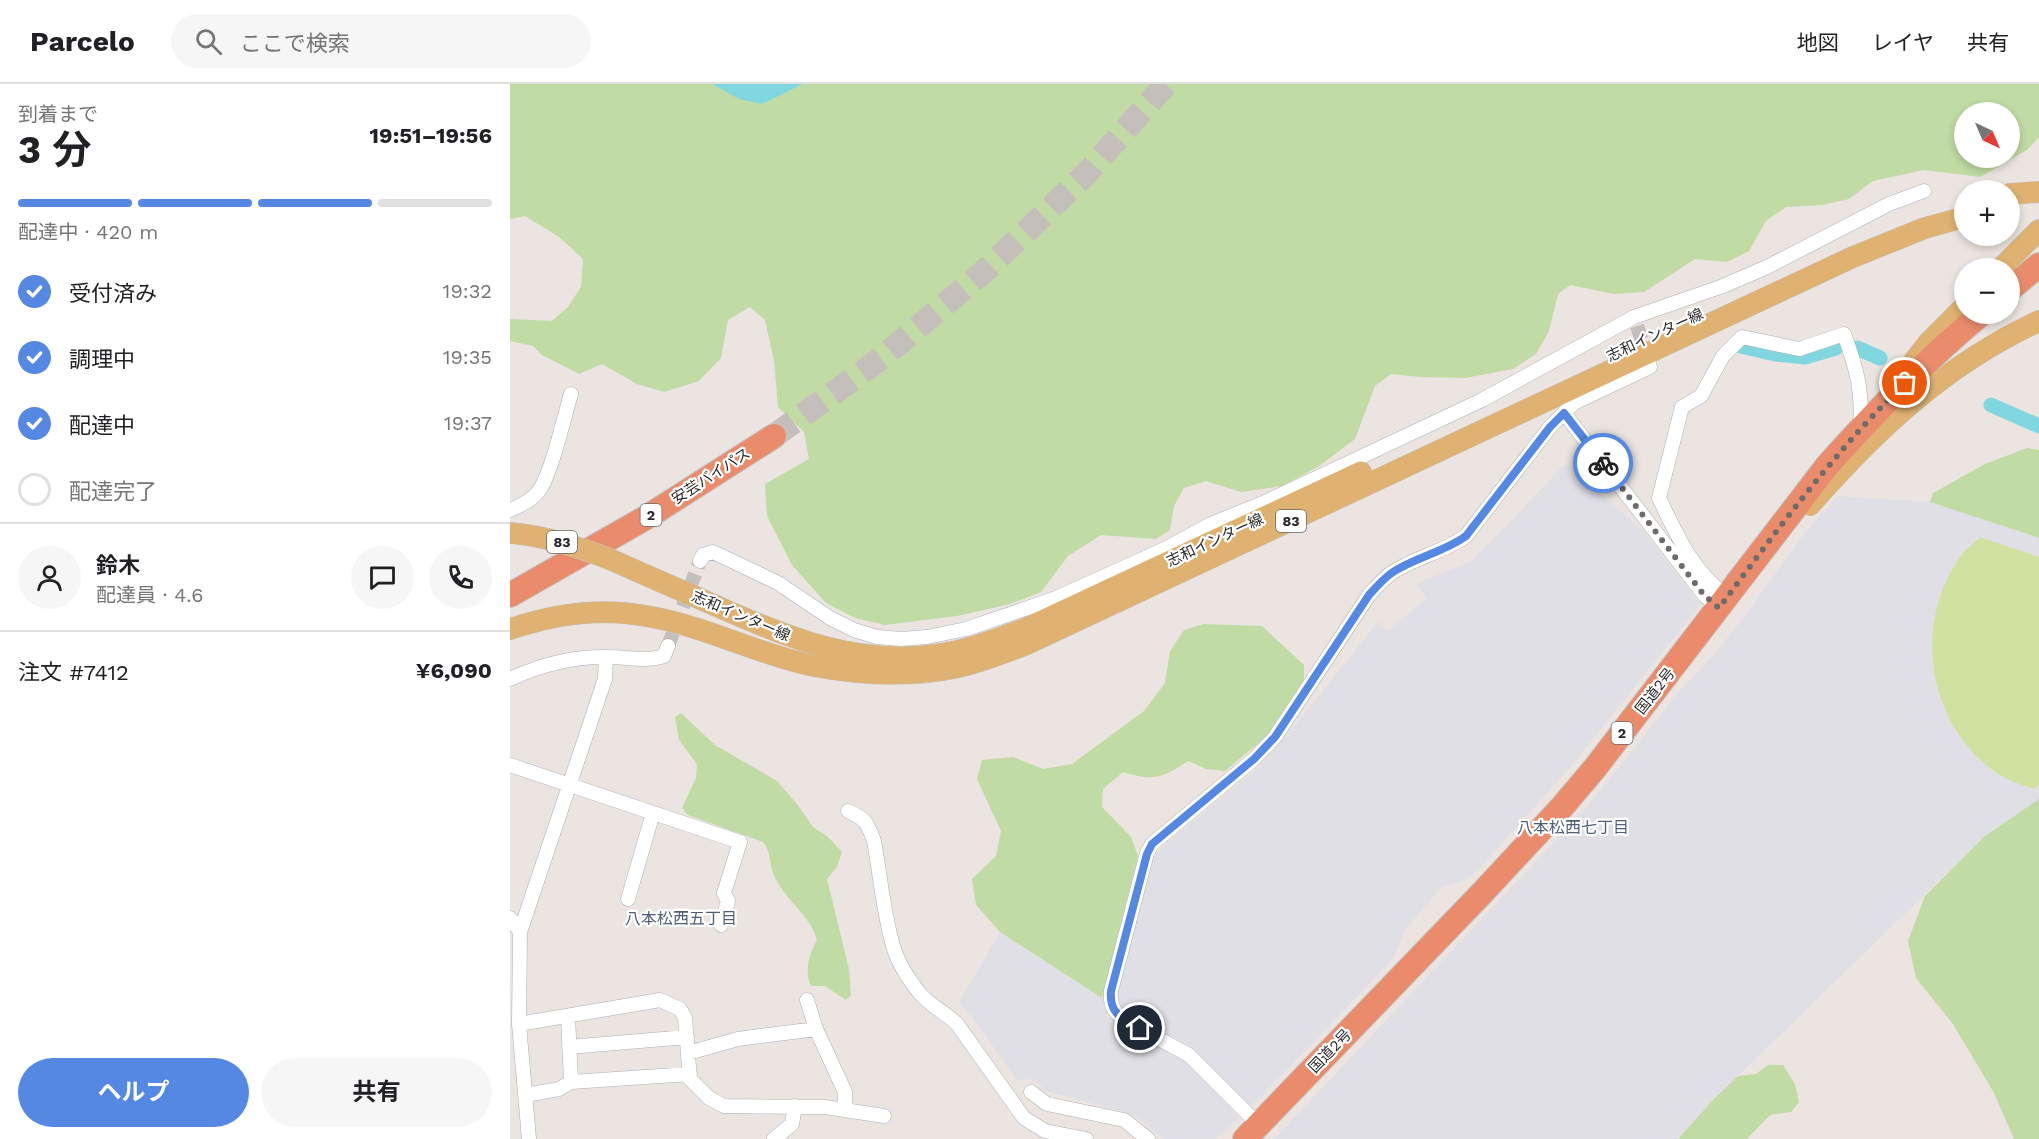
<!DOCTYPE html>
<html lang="ja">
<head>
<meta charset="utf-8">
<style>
	body { margin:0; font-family:"Work Sans","Noto Sans JP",sans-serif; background:#f6f6f6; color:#202124; height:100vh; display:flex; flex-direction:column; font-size:22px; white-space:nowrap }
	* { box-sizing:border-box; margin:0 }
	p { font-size:20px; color:#757577 }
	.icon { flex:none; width:33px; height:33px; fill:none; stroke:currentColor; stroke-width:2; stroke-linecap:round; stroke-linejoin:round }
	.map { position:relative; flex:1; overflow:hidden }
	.side { display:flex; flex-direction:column; background:#fff; width:510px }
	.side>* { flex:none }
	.needle { width:39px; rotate:136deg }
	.buttons { position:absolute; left:1444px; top:18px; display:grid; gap:12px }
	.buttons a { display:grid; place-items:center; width:66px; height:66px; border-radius:50%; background:#fff; box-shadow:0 3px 9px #0003; font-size:30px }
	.pin { position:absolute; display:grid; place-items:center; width:51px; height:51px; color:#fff; margin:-26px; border:3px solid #fff; border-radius:50%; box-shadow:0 2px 6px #0007 }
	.courier { position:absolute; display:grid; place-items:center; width:60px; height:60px; margin:-30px; border:4px solid #5588e3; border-radius:50%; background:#fff; color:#222; box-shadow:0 2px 8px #0007 }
	.headline em { font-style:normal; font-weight:700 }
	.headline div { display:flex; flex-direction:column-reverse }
	.headline { display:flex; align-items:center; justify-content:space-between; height:102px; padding:0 18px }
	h1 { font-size:39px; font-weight:700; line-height:45px }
	.bar { display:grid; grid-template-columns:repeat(4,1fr); gap:9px 6px; align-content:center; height:72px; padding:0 18px }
	.bar i { height:8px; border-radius:4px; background:#e0e0e0 }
	.bar .selected { background:#5588e3 }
	.bar p { grid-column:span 4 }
	.line { display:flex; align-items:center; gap:15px; padding:0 18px; border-top:2px solid #e0e0e0 }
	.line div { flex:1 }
	.round { display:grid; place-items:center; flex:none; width:63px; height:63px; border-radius:32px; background:#f6f6f6 }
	ol { padding:0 18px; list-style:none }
	li { display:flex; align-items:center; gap:18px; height:66px }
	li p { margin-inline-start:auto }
	li .icon { padding:6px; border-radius:50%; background:#5588e3; color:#fff; stroke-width:4 }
	li:last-child { color:#757577 }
	li i { width:33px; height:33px; border:3px solid #e0e0e0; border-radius:50% }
	.cta { display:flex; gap:12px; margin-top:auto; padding:12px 18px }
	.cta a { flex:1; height:69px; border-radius:36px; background:#5588e3; color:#fff; font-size:24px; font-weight:700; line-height:69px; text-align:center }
	.cta a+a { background:#f6f6f6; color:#202124 }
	header { display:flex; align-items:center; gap:36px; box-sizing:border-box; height:84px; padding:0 30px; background:#fff; border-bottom:2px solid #e0e0e0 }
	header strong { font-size:28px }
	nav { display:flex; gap:33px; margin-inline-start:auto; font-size:21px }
	.search { width:420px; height:54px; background:#f6f6f6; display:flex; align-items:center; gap:15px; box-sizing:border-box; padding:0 21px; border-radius:33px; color:#757577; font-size:22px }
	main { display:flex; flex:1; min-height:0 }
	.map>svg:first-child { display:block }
	.industrial { fill:#e0dfe5 }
	.green { fill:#c0dba3; fill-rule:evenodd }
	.pitch { fill:#d0e1a0 }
	.water { fill:#80d7e0 }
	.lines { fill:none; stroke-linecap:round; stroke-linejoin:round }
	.canal { stroke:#80d7e0; stroke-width:15 }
	.street-tunnel { stroke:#c5bfbc; stroke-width:14; stroke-dasharray:14 7; stroke-linecap:butt }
	.highway-tunnel { stroke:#c5bfbc; stroke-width:24; stroke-dasharray:24 12; stroke-linecap:butt }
	.street-casing { stroke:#acb0b6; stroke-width:15 }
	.primary-casing { stroke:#c4c4c4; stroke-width:22 }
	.highway-casing { stroke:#c4c4c4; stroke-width:26 }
	.street { stroke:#fff; stroke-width:14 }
	.primary { stroke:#dfb271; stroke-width:21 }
	.highway { stroke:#ea8c6c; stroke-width:24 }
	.primary-bridge-casing { stroke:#c4c4c4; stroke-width:22; stroke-linecap:butt }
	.primary-bridge { stroke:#dfb271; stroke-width:21 }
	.done { stroke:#6e6c6a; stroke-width:6; stroke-dasharray:0 10.8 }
	.route { stroke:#5588e3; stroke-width:8 }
	.labels { text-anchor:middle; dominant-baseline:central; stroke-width:4.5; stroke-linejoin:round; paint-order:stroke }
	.shield { fill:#fff; stroke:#6b6b6b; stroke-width:1.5 }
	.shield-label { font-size:14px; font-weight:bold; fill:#2b2b2b }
	.street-label { font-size:15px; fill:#2b2b2b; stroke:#fff }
	.neighbourhood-label { font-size:16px; fill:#515e77; stroke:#fff }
</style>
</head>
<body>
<header>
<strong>Parcelo</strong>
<div class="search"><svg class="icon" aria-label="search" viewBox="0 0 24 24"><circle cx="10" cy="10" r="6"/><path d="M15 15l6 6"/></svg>ここで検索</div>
<nav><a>地図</a><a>レイヤ</a><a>共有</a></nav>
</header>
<main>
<section class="side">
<div class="headline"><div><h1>3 分</h1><p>到着まで</p></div><em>19:51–19:56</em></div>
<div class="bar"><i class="selected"></i><i class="selected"></i><i class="selected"></i><i></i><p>配達中 · 420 m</p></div>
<ol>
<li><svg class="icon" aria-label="check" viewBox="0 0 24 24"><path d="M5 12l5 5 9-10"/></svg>受付済み<p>19:32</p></li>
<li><svg class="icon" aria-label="check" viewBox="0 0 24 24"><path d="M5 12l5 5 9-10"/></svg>調理中<p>19:35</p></li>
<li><svg class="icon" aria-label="check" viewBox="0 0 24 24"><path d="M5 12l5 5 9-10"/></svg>配達中<p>19:37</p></li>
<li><i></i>配達完了</li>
</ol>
<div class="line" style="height:108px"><a class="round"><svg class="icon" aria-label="person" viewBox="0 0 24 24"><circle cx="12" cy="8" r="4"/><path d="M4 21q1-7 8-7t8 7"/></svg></a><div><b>鈴木</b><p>配達員 · 4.6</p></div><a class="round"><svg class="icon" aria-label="chat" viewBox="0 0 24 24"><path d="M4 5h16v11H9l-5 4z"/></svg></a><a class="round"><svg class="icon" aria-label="phone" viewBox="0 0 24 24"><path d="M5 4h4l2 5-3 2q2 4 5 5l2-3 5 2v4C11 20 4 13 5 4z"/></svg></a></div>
<div class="line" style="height:78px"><div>注文 #7412</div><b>¥6,090</b></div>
<div class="cta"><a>ヘルプ</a><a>共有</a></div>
</section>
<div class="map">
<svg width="1529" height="1055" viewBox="0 0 1529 1055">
	<rect width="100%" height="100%" fill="#ebe4e0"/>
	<path class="industrial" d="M 1055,380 L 1133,446 L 1185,514 L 1191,520 L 1063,680 L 969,785 L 956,795 L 932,803 L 896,844 L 882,876 L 741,1023 L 678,961 L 618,931 L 610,923 L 606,914 L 645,771 L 657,759 L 748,684 L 769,661 L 868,538 L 878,547 L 917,514 L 906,500 L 960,477 L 977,462 Z
		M 1327,412 L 1420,418 L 1529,454 L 1529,715 L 1475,752 L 1203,1016 L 1168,1055 L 764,1055 L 1065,736 L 1120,670 L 1164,613 L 1200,575 L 1232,536 L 1291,454 Z
		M 490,848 L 592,914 L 598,933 L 676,977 L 729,1034 L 706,1055 L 654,1055 L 634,1038 L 618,1029 L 536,1007 L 524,995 L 507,996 L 463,934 L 449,918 Z"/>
	<path class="green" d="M 0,0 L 1529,0 L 1529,53 L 1517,66 L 1470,93 L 1414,86 L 1363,97 L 1339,115 L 1312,121 L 1276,123 L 1256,137 L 1239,167 L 1217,178 L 1185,175 L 1134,208 L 1104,210 L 1060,201 L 1048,210 L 1039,247 L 1026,270 L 1003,285 L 955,294 L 910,293 L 881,290 L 865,302 L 845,355 L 809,382 L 772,402 L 731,408 L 696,397 L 674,404 L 664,422 L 660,446 L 646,455 L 591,451 L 558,472 L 531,508 L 500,520 L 447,532 L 375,541 L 345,534 L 316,519 L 282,481 L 257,432 L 255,400 L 299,375 L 294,348 L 268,323 L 264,276 L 255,236 L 240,223 L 218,236 L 211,274 L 189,297 L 154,308 L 127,300 L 92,280 L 69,290 L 32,271 L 23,262 L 0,257 L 0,235 L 42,237 L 57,224 L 71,203 L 73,175 L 49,153 L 15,132 L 0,135 ZM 1455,28 L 1500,28 L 1500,74 L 1455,74 Z
		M 1517,364 L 1529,366 L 1529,454 L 1420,418 L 1423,409 L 1475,380 Z
		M 694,540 L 752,542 L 794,581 L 794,597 L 759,650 L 715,687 L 696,685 L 678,677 C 651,695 644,697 613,688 L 593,705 L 592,723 L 621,753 L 628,772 L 592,914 L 490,848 L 466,821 L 462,795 L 486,772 L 491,747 L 467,695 L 472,676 L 503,673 L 533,685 L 562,680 L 634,627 L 655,599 L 660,567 L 674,546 Z
		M 171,629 L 205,661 L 267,697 L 287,720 L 303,743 L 318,753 L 332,768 L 327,783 L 317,795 L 339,885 L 341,911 L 336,916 L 315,902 L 301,902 C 294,887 299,870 307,856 C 300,830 273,815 263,789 C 259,778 261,768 253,758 L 178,731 L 172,724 L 186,694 L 187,680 L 169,656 L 165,633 Z
		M 1529,715 L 1529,1055 L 1504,1055 L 1484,1009 L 1443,940 L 1406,894 L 1398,857 L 1415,812 L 1475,752 Z
		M 1258,981 L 1273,981 L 1285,1000 L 1289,1018 L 1281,1028 L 1260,1031 L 1237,1055 L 1168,1055 L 1203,1016 L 1228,992 L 1246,990 Z"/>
	<path class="pitch" d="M 1470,453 L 1529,473 L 1529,700 L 1524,705 C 1507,699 1489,693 1475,680 C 1417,630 1405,540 1448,476 C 1453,467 1463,460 1470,453 Z"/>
	<path class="water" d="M 202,0 L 293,0 L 252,20 L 229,15 Z"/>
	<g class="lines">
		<path class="canal" d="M 1231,262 L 1265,270 L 1295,273 L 1326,264
			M 1347,264 L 1370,274
			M 1481,321 L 1529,342"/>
		<path class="street-tunnel" d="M 1127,242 L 1138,275
			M 158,562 L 190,477"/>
		<path class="highway-tunnel" d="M 264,352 L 373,273 L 478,184 L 577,89 L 656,0"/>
		<defs>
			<path id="street" d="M 1054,329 L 1194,511 L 1209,524
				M 0,426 C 10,422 21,417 28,408 C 41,392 54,333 61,310
				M 190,477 L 193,471 L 203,468 L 268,499 L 320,534 L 344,546 L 367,553 L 391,555 L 417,553 L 456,545 L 544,515 L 595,492 L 657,464 L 701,440 L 753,419 L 972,316 L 1124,233 L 1213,202 L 1257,183 L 1379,120 L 1414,107
				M 1217,513 C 1180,483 1169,455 1149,414 L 1172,323 L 1191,312 L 1213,272 L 1232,253 L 1289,265 L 1334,250 C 1347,286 1353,307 1350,345
				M 0,595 C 32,580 63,572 99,573 C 117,573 137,578 154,572 L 158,562
				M 0,681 L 230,758 L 214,809 L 218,817 L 211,841
				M 338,727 C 356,735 357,738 364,757 C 370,790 373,825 382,858 C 386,875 397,893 408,907 C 418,921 435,928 447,940 L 514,1034 L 535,1047 L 576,1055
				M 118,815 L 143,729
				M 0,834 L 10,848 L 9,940 L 19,1055
				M 10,848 L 95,595 L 96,573
				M 297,916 L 306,945 L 335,1008 L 335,1026
				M 9,940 L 150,916 L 170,925 L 175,934 L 180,995 L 199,1014 L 214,1022 L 315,1023 L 374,1032
				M 59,963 L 177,953
				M 178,969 L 228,955 L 306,945
				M 61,998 L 180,990
				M 521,1008 L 537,1020 L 614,1036 L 638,1055
				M 15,1011 L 49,1005 L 61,998 L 58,932
				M 749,1041 L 679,971 L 614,936 C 603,927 600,921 601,907 L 637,769 L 642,760 L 744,675 L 765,653 L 859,511 C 867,502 874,494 883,488 C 906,473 934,468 956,452 L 1040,343 L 1064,319 L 1140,283 L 1139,280
				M 264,1055 L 282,1040 L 285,1022"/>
			<path id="primary" d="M 1500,110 L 1529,108
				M 1491,184 L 1529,146
				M 1397,286 L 1418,259 L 1455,222
				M 1300,421 C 1368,344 1435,281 1529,237
				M 102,476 C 135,491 168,505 202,520 C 273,552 345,582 425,571 C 457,567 487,555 517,544 L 851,388
				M 0,545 C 69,522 122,523 191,546 C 228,558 265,574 304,582 C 356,592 419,594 470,577 C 486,572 502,566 517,560 L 1343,173 L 1415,144 L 1455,133"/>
			<path id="highway" d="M 1500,205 L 1529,181
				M 0,511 L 137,433 L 264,352
				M 735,1055 L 973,808 L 1052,723 L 1085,684 L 1317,382 C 1365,328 1416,276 1471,230"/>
		</defs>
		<use href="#street" class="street-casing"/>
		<use href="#primary" class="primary-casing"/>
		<use href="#highway" class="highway-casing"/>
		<use href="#street" class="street"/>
		<use href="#primary" class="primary"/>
		<use href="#highway" class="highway"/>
		<defs>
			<path id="primary-bridge" d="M 0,449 C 36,452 68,463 102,476"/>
		</defs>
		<use href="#primary-bridge" class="primary-bridge-casing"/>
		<use href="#primary-bridge" class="primary-bridge"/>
	</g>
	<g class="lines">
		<path class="done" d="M 1093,379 L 1194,511 L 1209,524 C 1267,446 1325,367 1395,299"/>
		<path class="route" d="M 630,944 C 612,934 599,930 601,907 L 637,770 L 642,760 L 744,675 L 765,653 L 859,511 C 867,502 874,494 883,488 C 906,473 934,468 956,452 L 1040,343 L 1054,329 L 1093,379"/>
	</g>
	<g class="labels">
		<g class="shield">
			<rect x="130.5" y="420" width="21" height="22" rx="4.5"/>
			<rect x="766" y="426" width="30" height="22" rx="4.5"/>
			<rect x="37" y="447" width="30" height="22" rx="4.5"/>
			<rect x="1101.5" y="638" width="21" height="22" rx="4.5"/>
		</g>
		<g class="shield-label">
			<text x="141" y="431">2</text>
			<text x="781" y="437">83</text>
			<text x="52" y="458">83</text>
			<text x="1112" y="649">2</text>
		</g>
		<g class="street-label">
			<text transform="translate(1145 251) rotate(-25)">志和インター線</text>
			<text transform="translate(201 392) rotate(-33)">安芸バイパス</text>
			<text transform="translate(705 456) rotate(-25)">志和インター線</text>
			<text transform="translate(231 532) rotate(23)">志和インター線</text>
			<text transform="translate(1145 607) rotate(-52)">国道2号</text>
			<text transform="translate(820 967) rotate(-46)">国道2号</text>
		</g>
		<g class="neighbourhood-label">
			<text x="1063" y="743">八本松西七丁目</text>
			<text x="171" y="834">八本松西五丁目</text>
		</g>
	</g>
</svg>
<div class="buttons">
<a><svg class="needle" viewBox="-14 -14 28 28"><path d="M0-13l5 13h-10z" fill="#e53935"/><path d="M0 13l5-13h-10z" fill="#757577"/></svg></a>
<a>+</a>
<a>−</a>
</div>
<div class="pin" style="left:1395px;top:299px;background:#ea580c"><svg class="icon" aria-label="bag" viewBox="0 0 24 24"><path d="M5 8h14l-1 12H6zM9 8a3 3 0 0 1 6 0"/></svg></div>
<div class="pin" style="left:630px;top:944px;background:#1f2937"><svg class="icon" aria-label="home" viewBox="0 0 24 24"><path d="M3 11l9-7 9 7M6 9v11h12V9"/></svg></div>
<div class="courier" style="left:1093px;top:379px"><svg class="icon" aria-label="bike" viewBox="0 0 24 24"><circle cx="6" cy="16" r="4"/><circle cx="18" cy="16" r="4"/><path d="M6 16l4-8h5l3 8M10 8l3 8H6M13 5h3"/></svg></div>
</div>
</main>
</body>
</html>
